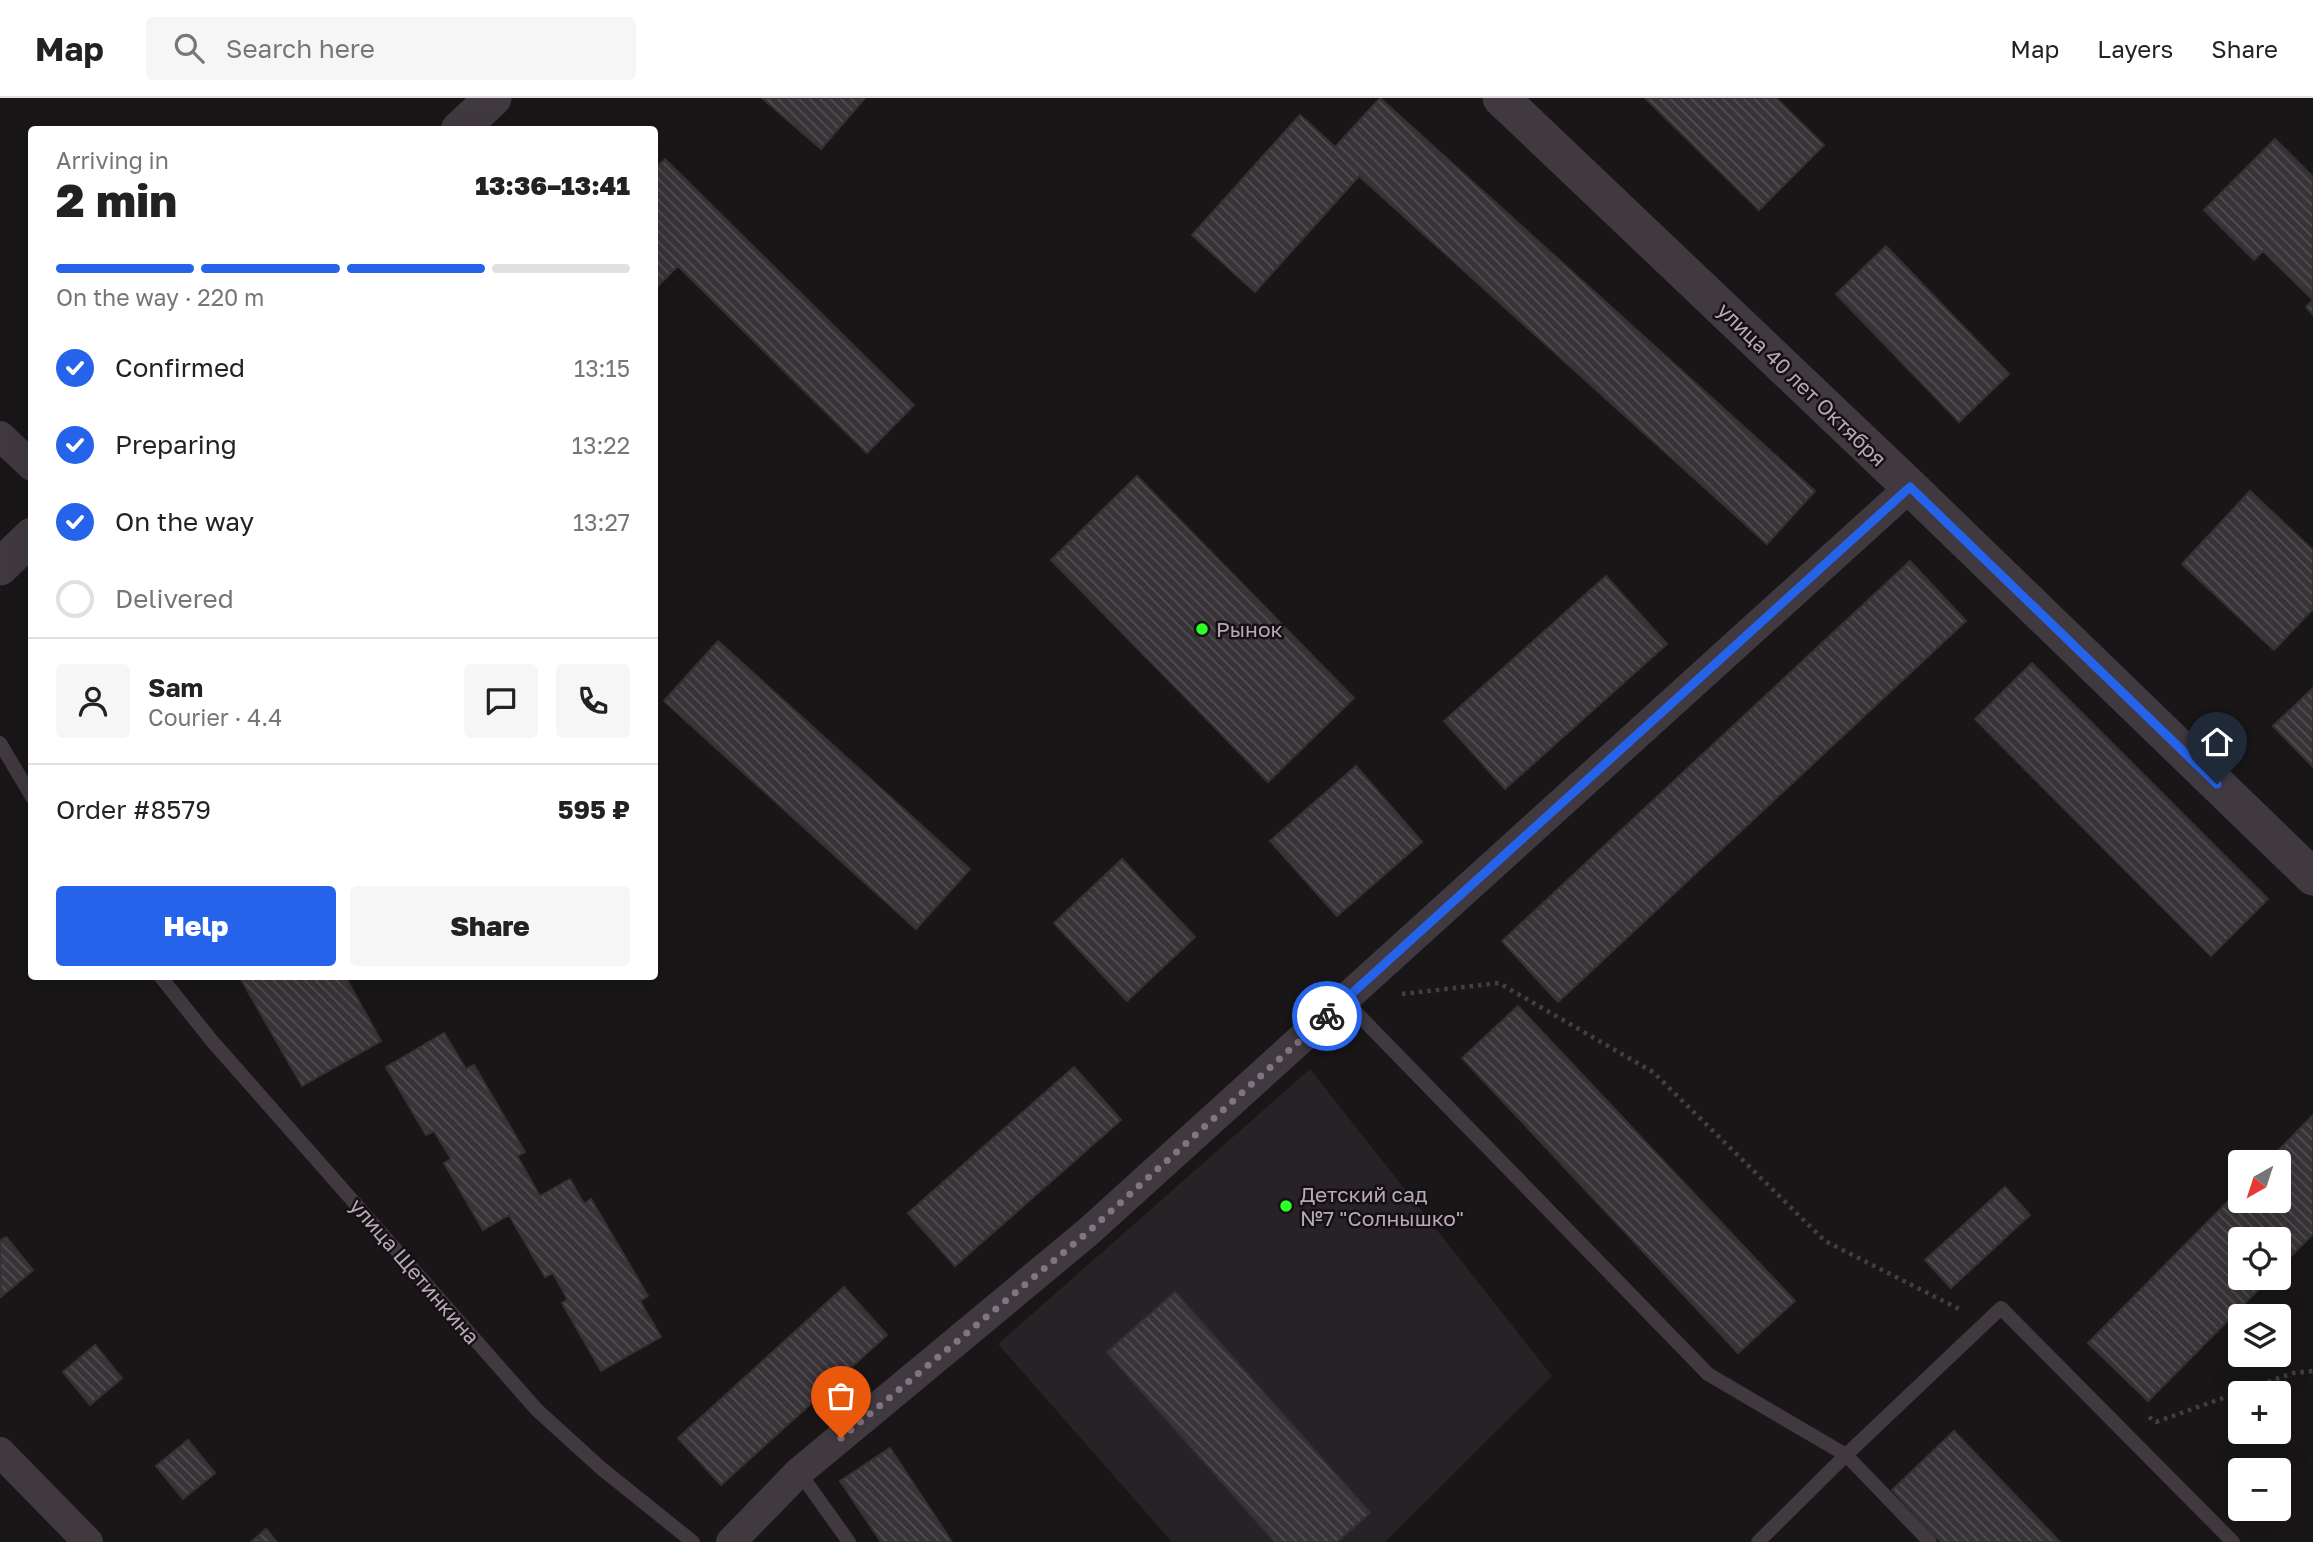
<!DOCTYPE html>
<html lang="en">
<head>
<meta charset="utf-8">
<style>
	body { margin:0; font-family:"Golos Text",sans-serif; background:#f6f6f6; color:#222; height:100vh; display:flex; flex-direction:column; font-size:26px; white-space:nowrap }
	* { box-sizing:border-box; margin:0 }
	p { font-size:23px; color:#767676 }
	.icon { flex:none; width:38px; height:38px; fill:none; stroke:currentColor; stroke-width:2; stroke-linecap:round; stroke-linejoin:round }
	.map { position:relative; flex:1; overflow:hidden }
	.panel { position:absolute; left:28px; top:28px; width:630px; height:854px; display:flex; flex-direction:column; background:#fff; border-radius:7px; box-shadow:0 7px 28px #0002 }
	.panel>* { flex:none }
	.needle { width:46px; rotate:219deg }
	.fabs { position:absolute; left:2228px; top:1052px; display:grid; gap:14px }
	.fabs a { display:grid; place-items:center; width:63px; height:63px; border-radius:7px; background:#fff; box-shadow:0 7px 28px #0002; font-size:35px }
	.pin { position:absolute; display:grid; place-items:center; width:60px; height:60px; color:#fff; margin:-72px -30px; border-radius:50% 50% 50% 0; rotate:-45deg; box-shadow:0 0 7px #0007 }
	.pin .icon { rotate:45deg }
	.courier { position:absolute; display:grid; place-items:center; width:70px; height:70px; margin:-35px; border:5px solid #2563eb; border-radius:50%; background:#fff; color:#222; box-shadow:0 2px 9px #0007 }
	.summary em { font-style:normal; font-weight:800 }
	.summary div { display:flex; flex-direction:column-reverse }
	.summary { display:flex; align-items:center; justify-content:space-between; height:119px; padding:0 28px }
	h1 { font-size:46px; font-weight:800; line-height:52px }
	.bar { display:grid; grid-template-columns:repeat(4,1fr); gap:10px 7px; align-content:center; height:84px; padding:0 28px }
	.bar i { height:9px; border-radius:5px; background:#e0e0e0 }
	.bar .current { background:#2563eb }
	.bar p { grid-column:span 4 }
	.line { display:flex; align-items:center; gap:18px; padding:0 28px; border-top:2px solid #e0e0e0 }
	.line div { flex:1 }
	.round { display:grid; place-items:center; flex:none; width:74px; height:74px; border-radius:7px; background:#f6f6f6 }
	ol { padding:0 28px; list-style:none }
	li { display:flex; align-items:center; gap:21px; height:77px }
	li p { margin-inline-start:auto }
	li .icon { padding:7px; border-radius:50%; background:#2563eb; color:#fff; stroke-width:4 }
	li:last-child { color:#767676 }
	li i { width:38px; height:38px; border:4px solid #e0e0e0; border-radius:50% }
	.action { display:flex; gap:14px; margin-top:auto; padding:14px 28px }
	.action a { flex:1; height:80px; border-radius:7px; background:#2563eb; color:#fff; font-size:28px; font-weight:800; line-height:80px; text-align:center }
	.action a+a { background:#f6f6f6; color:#222 }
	header { display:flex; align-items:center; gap:42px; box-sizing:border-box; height:98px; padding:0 35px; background:#fff; border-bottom:2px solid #e0e0e0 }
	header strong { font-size:33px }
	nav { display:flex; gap:38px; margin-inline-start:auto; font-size:24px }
	.search { width:490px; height:63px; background:#f6f6f6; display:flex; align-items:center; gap:18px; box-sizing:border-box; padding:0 24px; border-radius:7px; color:#767676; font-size:26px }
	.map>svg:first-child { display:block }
	.built { fill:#262225 }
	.building { fill:url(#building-back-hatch); stroke:#353033; stroke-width:2 }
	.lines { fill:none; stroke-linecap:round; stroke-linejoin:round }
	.path { stroke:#453d45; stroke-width:4.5; stroke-dasharray:3.5 5; stroke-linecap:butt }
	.service { stroke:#403940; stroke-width:14 }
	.minor { stroke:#403940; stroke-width:30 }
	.tertiary { stroke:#403940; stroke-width:37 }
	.done { stroke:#827481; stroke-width:7; stroke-dasharray:0 12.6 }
	.route { stroke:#2563eb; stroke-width:9 }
	.poi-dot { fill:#2eff28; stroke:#141113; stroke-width:2.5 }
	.labels { text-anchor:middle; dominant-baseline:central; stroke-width:5; stroke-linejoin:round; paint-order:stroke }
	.street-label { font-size:21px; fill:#baa7ba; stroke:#141113 }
	.poi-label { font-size:21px; fill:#baa7ba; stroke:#141113; text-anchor:start }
</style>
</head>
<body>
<header>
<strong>Map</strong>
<div class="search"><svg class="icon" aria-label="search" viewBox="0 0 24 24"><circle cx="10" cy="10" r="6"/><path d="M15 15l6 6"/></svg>Search here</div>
<nav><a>Map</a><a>Layers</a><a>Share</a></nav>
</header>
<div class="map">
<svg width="2313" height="1444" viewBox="0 0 2313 1444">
	<defs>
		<pattern id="building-back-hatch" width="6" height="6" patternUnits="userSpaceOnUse" patternTransform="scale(1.75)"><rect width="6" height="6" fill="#383337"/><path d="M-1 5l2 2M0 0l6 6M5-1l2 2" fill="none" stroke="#534e52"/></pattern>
	</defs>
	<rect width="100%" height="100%" fill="#191618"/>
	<path class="built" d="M 1310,971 L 1552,1278 L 1385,1444 L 1172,1444 L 998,1246 Z"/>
	<path class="building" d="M 762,0 L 865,0 L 821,51 Z
		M 1380,0 L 1815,393 L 1767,446 L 1359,78 L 1255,194 L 1192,137 L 1300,17 L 1335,49 Z
		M 1645,0 L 1776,0 L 1824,47 L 1759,112 Z
		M 2275,41 L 2313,79 L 2313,217 L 2306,209 L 2313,202 L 2263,153 L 2254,162 L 2204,112 Z
		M 665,61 L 914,307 L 867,355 L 678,168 L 654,192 L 654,71 Z
		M 1886,148 L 2009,276 L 1959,324 L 1836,196 Z
		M 1137,378 L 1354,600 L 1268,684 L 1051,462 Z
		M 2250,393 L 2313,452 L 2313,511 L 2274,552 L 2182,466 Z
		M 1910,463 L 1966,523 L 1558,904 L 1502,843 Z
		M 1606,478 L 1667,546 L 1505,691 L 1444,623 Z
		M 718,543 L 970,771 L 916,831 L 664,603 Z
		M 2032,565 L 2268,801 L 2211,858 L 1975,621 Z
		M 2313,590 L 2313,669 L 2273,628 Z
		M 1356,668 L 1422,744 L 1337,818 L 1270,743 Z
		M 1122,761 L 1195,839 L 1127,903 L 1054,825 Z
		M 239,878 L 345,878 L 381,943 L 302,988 Z
		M 1518,908 L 1795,1203 L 1738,1255 L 1462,960 Z
		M 444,935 L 466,971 L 474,967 L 525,1054 L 517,1058 L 540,1098 L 570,1081 L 584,1106 L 591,1101 L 648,1198 L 640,1203 L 661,1239 L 601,1273 L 562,1205 L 568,1202 L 553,1175 L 545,1179 L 509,1117 L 483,1132 L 444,1065 L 451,1061 L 434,1033 L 426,1037 L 386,969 Z
		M 1074,969 L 1121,1022 L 955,1168 L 908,1115 Z
		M 2313,1017 L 2313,1136 L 2278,1171 L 2278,1141 L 2240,1141 L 2240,1180 L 2270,1180 L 2148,1303 L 2088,1245 L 2240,1091 L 2240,1102 L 2278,1102 L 2278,1064 L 2267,1064 Z
		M 2005,1089 L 2030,1117 L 1951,1190 L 1925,1162 Z
		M 6,1139 L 33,1172 L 1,1199 L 0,1143 Z
		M 844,1189 L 887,1237 L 721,1387 L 678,1340 Z
		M 1175,1194 L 1370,1415 L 1337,1444 L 1275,1444 L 1107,1254 Z
		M 95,1247 L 122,1280 L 90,1307 L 63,1274 Z
		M 1954,1333 L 2060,1444 L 1941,1444 L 1892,1392 Z
		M 188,1342 L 215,1375 L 183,1401 L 156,1368 Z
		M 890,1350 L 952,1444 L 881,1444 L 840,1383 Z
		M 266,1431 L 277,1444 L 251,1444 Z"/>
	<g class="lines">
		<path class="path" d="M 1402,896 L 1499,885 L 1653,974 L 1825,1143 L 1963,1213
			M 2149,1319 L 2156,1324 L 2293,1275 L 2313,1273"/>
		<path class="service" d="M 0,645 L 32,699
			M 160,878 L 212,943 L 537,1312 L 602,1371 L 693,1444
			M 1344,902 L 1708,1276 L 1846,1357 L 1930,1444
			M 799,1374 L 849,1444
			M 1758,1444 L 1846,1357 L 2001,1210 L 2233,1444"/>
		<path class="minor" d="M 0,338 L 32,368
			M 0,1354 L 88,1444
			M 731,1444 L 799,1374 L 1088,1134 L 1910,389"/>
		<path class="tertiary" d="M 1501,0 L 1910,389 L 2313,779
			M 459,32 L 493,0
			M 0,469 L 32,438"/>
	</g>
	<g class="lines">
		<path class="done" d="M 841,1340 L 1088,1134 L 1327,918"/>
		<path class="route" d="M 1327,918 L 1910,389 L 2217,686"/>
	</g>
	<g class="poi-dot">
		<circle cx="1202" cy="531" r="7"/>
		<circle cx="1286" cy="1108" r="7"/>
	</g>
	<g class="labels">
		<g class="street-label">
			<text transform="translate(1802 286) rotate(44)">улица 40 лет Октября</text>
			<text transform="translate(415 1173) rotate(49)">улица Щетинкина</text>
		</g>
		<g class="poi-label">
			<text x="1216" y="531">Рынок</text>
			<text x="1300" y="1096">Детский сад<tspan x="1300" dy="24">№7 "Солнышко"</tspan></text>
		</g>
	</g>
</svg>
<div class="fabs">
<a><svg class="needle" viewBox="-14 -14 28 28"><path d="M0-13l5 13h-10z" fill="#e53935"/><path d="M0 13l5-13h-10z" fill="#767676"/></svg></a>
<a><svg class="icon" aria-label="locate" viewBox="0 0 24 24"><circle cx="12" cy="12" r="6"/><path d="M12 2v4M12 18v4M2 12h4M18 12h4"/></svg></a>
<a><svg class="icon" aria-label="layers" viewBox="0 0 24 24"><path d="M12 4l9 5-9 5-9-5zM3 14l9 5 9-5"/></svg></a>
<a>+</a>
<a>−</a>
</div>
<div class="pin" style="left:841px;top:1340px;background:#ea580c"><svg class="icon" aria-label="bag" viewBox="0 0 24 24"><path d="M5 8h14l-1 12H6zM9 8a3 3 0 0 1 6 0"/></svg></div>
<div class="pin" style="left:2217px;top:686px;background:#1f2937"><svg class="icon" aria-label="home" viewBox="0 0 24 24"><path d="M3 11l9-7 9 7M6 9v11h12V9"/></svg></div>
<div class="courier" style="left:1327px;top:918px"><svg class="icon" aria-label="bike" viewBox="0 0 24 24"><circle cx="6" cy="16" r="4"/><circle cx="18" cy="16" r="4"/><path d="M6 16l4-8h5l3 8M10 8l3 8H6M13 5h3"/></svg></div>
<section class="panel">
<div class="summary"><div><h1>2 min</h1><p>Arriving in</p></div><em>13:36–13:41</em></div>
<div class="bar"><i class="current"></i><i class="current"></i><i class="current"></i><i></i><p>On the way · 220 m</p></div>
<ol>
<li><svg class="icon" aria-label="check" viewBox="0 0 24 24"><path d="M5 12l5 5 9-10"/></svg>Confirmed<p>13:15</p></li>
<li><svg class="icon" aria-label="check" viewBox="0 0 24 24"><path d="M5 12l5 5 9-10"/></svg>Preparing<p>13:22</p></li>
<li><svg class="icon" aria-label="check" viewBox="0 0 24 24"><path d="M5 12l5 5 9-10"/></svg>On the way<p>13:27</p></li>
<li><i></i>Delivered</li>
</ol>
<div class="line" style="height:126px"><a class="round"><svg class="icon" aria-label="person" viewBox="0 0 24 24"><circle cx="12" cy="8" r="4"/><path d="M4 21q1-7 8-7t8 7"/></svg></a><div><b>Sam</b><p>Courier · 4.4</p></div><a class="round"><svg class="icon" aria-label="chat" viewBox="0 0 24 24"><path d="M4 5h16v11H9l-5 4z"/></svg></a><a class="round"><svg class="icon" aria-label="phone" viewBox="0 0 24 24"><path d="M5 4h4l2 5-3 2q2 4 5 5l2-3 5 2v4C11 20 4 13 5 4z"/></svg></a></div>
<div class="line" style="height:91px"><div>Order #8579</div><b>595 ₽</b></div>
<div class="action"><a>Help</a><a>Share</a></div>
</section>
</div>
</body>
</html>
